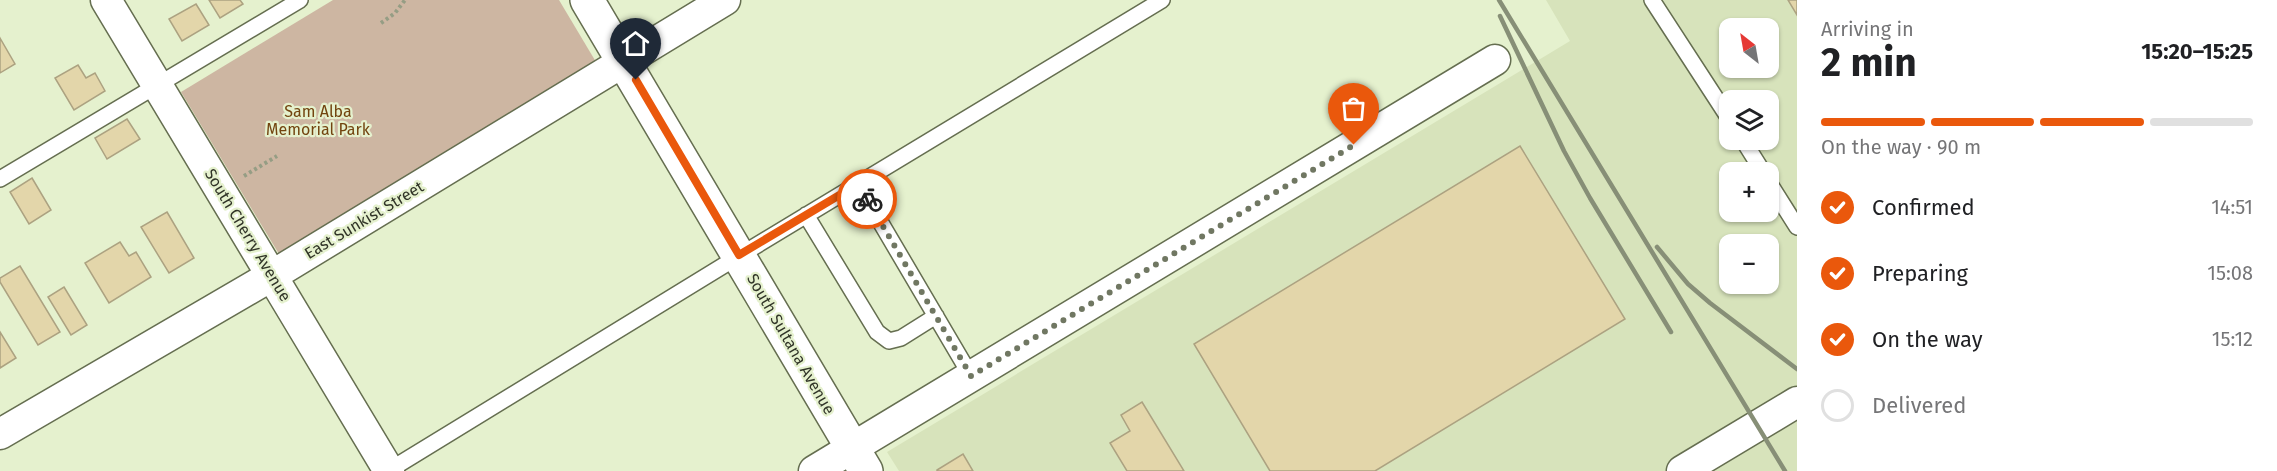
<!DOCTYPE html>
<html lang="en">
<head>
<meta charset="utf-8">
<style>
	body { margin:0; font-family:"Fira Sans",sans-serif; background:#f2f2f2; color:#202124; height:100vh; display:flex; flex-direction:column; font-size:22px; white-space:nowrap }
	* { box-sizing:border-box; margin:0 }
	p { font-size:20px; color:#757577 }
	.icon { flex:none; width:33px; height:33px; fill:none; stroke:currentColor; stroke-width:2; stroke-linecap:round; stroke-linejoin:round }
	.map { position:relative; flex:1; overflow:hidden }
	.sheet { display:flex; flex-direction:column; background:#fff; width:480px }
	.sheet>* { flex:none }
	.needle { width:39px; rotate:329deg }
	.buttons { position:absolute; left:1719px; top:18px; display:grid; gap:12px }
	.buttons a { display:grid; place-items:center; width:60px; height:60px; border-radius:12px; background:#fff; box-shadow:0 2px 4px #0004; font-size:30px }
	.pin { position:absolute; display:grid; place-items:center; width:51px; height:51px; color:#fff; margin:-62px -26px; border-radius:50% 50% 50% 0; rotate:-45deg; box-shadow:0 0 6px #0007 }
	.pin .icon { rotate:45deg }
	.courier { position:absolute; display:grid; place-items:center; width:60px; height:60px; margin:-30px; border:4px solid #ea580c; border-radius:50%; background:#fff; color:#222; box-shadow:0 2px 8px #0007 }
	.overview em { font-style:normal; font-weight:700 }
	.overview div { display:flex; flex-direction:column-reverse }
	.overview { display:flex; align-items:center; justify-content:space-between; height:102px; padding:0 24px }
	h1 { font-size:39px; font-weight:700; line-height:45px }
	.bar { display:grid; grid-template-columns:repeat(4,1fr); gap:9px 6px; align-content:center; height:72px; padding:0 24px }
	.bar i { height:8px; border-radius:4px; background:#e0e0e0 }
	.bar .selected { background:#ea580c }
	.bar p { grid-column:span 4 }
	ol { padding:0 24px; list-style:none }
	li { display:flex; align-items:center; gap:18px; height:66px }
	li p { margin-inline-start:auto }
	li .icon { padding:6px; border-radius:50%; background:#ea580c; color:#fff; stroke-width:4 }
	li:last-child { color:#757577 }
	li i { width:33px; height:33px; border:3px solid #e0e0e0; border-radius:50% }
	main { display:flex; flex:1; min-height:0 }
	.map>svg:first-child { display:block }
	.built { fill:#d7e3bb; fill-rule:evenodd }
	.green { fill:#cdb6a2 }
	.building { fill:#e3d6aa; stroke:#aca281; stroke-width:1.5 }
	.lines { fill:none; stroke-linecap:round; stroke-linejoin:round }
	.service-casing { stroke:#656e50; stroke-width:18 }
	.minor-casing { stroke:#656e50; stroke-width:33 }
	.tertiary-casing { stroke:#656e50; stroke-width:36 }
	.path { stroke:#959d84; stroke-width:4; stroke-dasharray:3 3; stroke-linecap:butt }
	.service { stroke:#fff; stroke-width:15 }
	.minor { stroke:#fff; stroke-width:30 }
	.tertiary { stroke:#fff; stroke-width:33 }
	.rail { stroke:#878f77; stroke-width:4.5 }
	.done { stroke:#707762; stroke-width:6; stroke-dasharray:0 10.8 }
	.route { stroke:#ea580c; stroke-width:8 }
	.labels { text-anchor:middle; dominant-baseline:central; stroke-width:4.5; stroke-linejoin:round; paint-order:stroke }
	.park-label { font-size:16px; fill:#72440f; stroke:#e5f1ce }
	.street-label { font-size:16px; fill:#313528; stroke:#e5f1ce }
</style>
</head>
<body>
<main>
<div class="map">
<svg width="1797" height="471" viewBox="0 0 1797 471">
	<rect width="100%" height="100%" fill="#e5f1ce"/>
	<path class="built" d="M 1546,0 L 1797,0 L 1797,471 L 899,471 L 887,452 L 1570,41 ZM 1730,28 L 1768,28 L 1768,68 L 1730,68 ZM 1730,100 L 1768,100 L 1768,140 L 1730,140 ZM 1730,172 L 1768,172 L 1768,212 L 1730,212 ZM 1730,244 L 1768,244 L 1768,284 L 1730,284 Z"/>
	<path class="green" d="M 333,0 L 559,0 L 596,62 L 279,254 L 181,92 Z"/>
	<path class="building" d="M 209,0 L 240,0 L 243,4 L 220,18 Z
		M 1788,0 L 1797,0 L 1797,15 Z
		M 196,4 L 209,25 L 182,41 L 169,19 Z
		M 0,38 L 15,64 L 0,73 Z
		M 78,65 L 86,78 L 95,73 L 105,91 L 74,110 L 55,78 Z
		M 127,119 L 140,139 L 107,159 L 95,138 Z
		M 1520,146 L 1625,319 L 1375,471 L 1270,471 L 1194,344 Z
		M 32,178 L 51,210 L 29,224 L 10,192 Z
		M 167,212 L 194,258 L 169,273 L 141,227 Z
		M 120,242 L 129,256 L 136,252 L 151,277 L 109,303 L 85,263 Z
		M 20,266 L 60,332 L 38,345 L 0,282 L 0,278 Z
		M 64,287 L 87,325 L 71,335 L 48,297 Z
		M 0,332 L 16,358 L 0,368 Z
		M 1142,402 L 1184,471 L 1127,471 L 1110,443 L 1130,431 L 1121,415 Z
		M 963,454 L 973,471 L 937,471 L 937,470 Z"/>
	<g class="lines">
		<defs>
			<path id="service" d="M 1652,0 L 1730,120
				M 1743,140 L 1763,172
				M 0,179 L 300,0
				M 1768,181 L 1797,227
				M 858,184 L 971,376
				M 806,215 L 877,332 L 889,341 L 901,338 L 936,316
				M 388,471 L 739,256 L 1162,0"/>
			<path id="minor" d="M 106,0 L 389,471
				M 0,434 L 273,275 L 725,0
				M 814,471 L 1495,60
				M 1682,471 L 1797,402"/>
			<path id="tertiary" d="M 587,0 L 866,471"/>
		</defs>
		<use href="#service" class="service-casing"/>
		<use href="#minor" class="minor-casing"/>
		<use href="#tertiary" class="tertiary-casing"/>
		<path class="path" d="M 381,23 L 395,13 L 405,0
			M 244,176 L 277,156"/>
		<use href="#service" class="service"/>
		<use href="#minor" class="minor"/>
		<use href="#tertiary" class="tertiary"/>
		<path class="rail" d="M 1499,0 L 1785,471
			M 1500,16 L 1564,151 L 1590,198 L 1671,332
			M 1657,247 L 1688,284 L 1710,303 L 1797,369"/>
	</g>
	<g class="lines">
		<path class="done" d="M 867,199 L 971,376 L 1354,145"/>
		<path class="route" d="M 636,80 L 739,255 L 858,184 L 867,199"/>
	</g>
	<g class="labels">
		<g class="park-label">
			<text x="318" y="111">Sam Alba<tspan x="318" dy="18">Memorial Park</tspan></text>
		</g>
		<g class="street-label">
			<text transform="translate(364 220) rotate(-31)">East Sunkist Street</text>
			<text transform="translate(248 235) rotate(59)">South Cherry Avenue</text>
			<text transform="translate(791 344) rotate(60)">South Sultana Avenue</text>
		</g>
	</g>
</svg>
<div class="buttons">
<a><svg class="needle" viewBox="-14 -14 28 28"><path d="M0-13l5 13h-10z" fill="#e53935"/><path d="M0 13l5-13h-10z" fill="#757577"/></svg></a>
<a><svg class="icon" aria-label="layers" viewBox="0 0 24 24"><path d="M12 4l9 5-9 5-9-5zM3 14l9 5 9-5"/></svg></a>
<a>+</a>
<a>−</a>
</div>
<div class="pin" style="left:1354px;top:145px;background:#ea580c"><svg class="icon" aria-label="bag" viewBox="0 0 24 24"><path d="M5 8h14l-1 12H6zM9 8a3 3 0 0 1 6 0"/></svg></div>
<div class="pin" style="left:636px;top:80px;background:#1f2937"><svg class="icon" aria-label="home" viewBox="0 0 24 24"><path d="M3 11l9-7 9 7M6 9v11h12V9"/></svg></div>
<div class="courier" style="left:867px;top:199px"><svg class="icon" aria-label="bike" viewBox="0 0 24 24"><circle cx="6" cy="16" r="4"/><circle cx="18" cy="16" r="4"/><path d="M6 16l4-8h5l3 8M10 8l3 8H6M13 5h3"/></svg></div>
</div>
<section class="sheet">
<div class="overview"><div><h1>2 min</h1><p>Arriving in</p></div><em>15:20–15:25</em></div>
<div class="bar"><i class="selected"></i><i class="selected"></i><i class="selected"></i><i></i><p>On the way · 90 m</p></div>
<ol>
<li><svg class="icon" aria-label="check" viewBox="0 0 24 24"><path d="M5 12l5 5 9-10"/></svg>Confirmed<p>14:51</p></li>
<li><svg class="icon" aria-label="check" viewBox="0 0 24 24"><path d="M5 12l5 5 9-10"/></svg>Preparing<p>15:08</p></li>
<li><svg class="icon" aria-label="check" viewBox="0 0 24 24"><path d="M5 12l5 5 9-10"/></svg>On the way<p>15:12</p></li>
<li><i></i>Delivered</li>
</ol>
</section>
</main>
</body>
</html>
